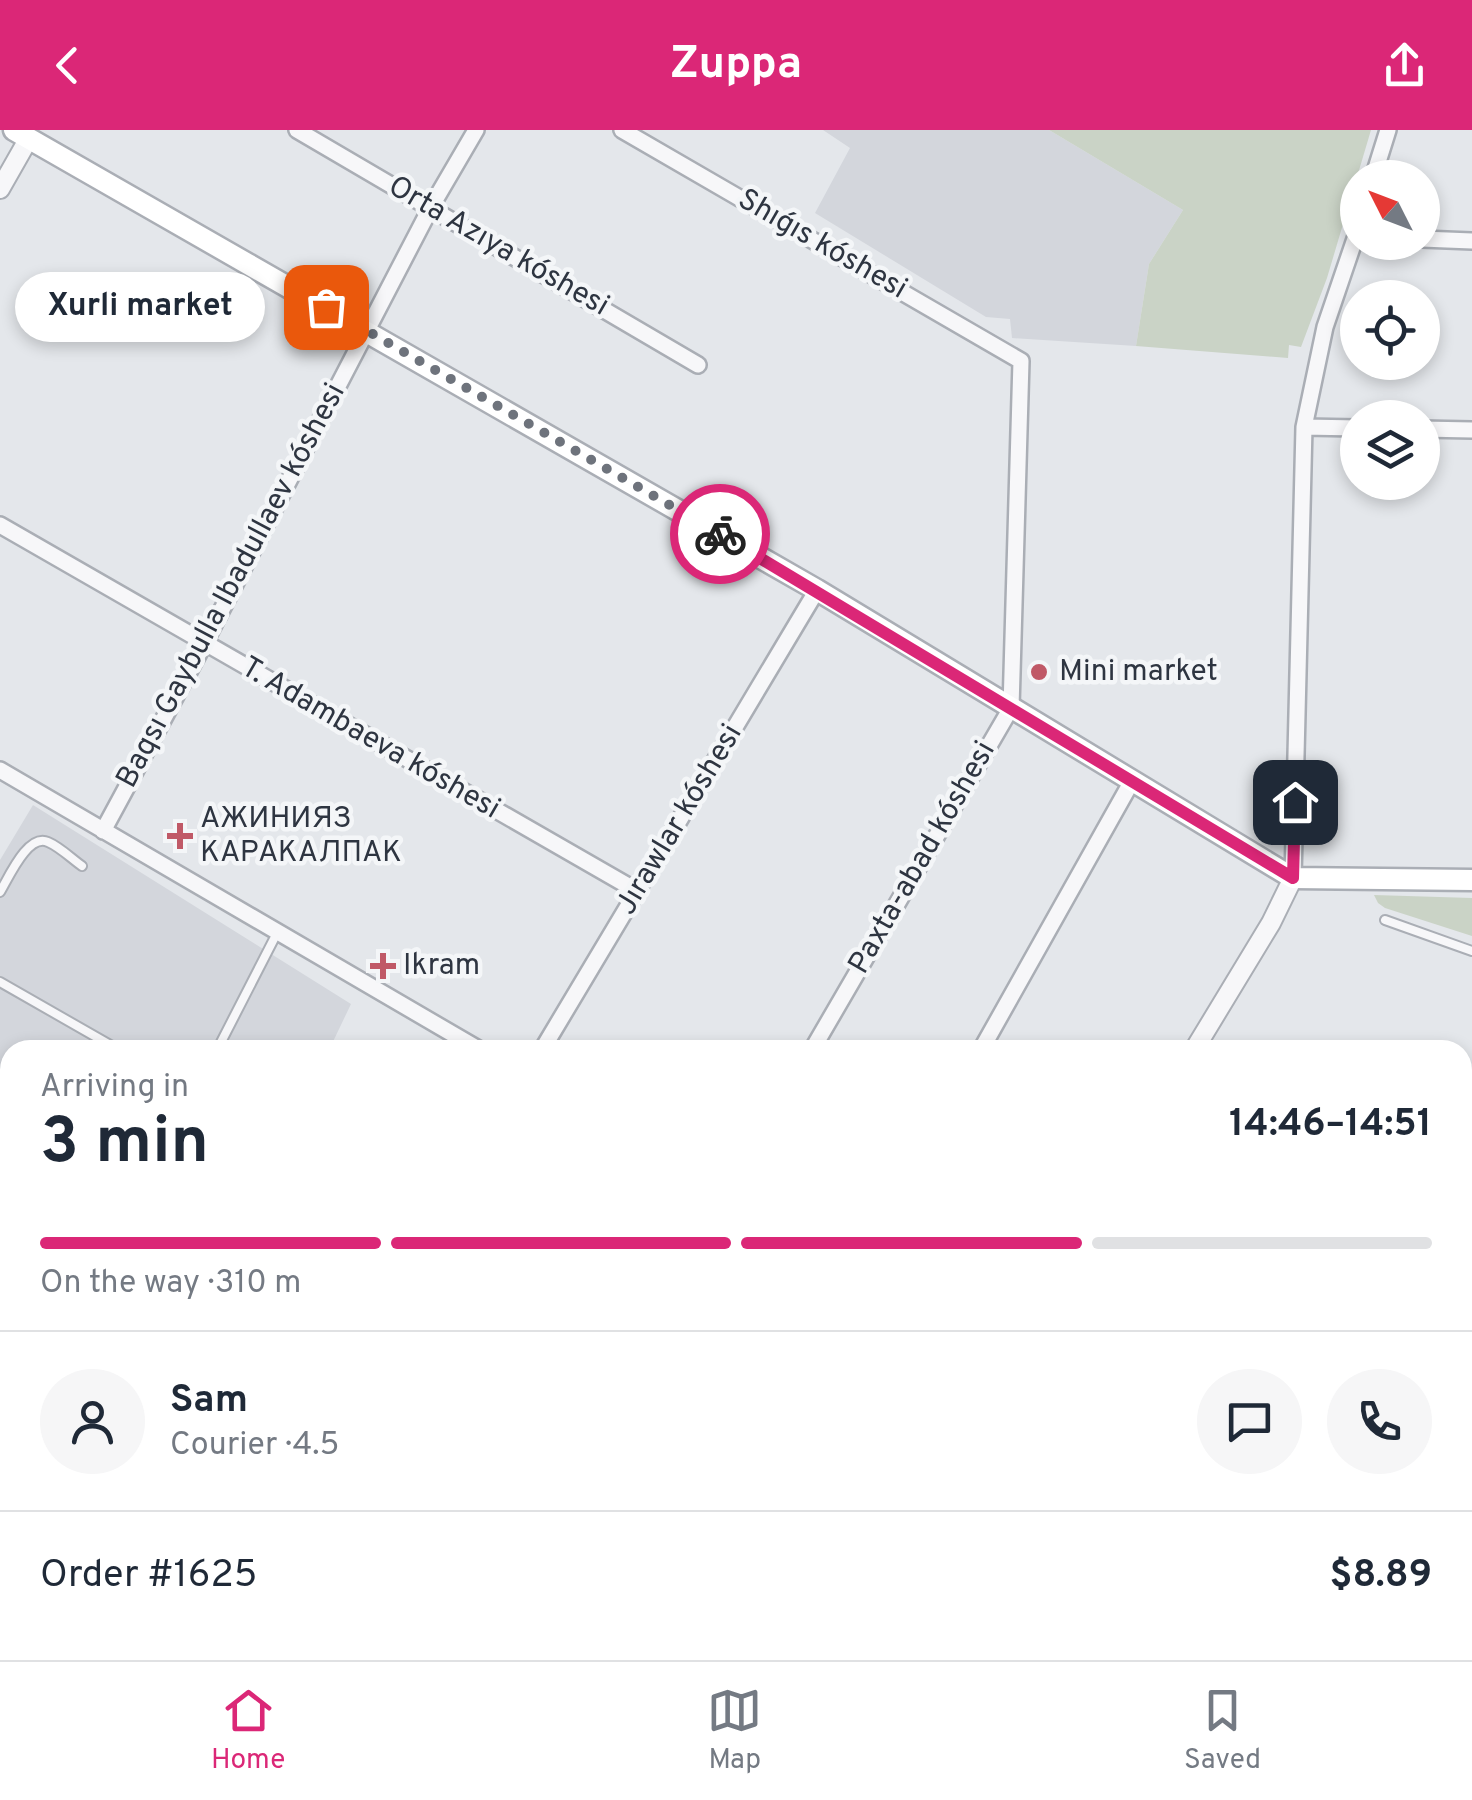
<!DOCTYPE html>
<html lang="en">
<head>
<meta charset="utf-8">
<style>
	body { margin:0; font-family:Overpass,sans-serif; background:#f6f6f7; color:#1f2937; height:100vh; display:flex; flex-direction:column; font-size:38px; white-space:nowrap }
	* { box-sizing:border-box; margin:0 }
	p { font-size:32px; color:#747a83 }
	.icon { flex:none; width:55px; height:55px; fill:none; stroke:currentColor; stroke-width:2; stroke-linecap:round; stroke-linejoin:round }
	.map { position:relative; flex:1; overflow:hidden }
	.drawer { position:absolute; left:0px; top:910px; width:1472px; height:620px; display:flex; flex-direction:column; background:#fff; border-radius:30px 30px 0 0; box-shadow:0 5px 15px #0003 }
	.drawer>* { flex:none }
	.needle { width:65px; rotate:312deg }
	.tools { position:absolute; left:1340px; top:30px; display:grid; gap:20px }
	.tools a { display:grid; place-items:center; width:100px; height:100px; border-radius:50%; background:#fff; box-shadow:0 5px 15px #0003; font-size:50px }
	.pin { position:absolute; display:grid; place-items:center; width:85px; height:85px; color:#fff; margin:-42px; border-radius:20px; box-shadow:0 5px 15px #0006 }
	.courier { position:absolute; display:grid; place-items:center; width:100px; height:100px; margin:-50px; border:8px solid #db2777; border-radius:50%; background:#fff; color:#222; box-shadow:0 2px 12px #0007 }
	.bubble { position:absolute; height:70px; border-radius:35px; background:#fff; box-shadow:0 5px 15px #0003; font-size:32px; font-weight:700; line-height:70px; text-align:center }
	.headline em { font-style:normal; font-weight:700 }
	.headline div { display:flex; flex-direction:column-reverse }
	.headline { display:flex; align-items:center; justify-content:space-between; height:170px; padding:0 40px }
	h1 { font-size:65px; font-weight:700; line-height:75px }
	.bar { display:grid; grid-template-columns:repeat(4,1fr); gap:15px 10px; align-content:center; height:120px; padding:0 40px }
	.bar i { height:12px; border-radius:8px; background:#e0e1e3 }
	.bar .on { background:#db2777 }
	.bar p { grid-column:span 4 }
	.line { display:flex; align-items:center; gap:25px; padding:0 40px; border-top:2px solid #e0e1e3 }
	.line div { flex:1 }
	.round { display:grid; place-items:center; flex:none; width:105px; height:105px; border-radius:52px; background:#f6f6f7 }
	header { display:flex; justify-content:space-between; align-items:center; height:130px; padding:0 40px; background:#db2777; color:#fff; font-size:45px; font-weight:700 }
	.menu { display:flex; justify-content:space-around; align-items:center; height:140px; border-top:2px solid #e0e1e3; background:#fff; font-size:28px; color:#747a83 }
	.menu a { display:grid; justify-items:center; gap:5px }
	.menu .on { color:#db2777 }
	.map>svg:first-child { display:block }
	.built { fill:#d3d6dc }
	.green { fill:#cad3c6 }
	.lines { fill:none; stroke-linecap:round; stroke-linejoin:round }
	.service-casing { stroke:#aaaeb5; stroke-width:12 }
	.minor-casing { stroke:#aaaeb5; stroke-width:20 }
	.tertiary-casing { stroke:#aaaeb5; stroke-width:22 }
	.secondary-casing { stroke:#aaaeb5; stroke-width:25 }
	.service { stroke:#f7f7f9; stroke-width:8 }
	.minor { stroke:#f7f7f9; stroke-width:15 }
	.tertiary { stroke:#f7f7f9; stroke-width:18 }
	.secondary { stroke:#fff; stroke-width:20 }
	.done { stroke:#6e737c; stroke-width:10; stroke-dasharray:0 18 }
	.route { stroke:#db2777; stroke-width:12 }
	.poi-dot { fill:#c05967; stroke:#f4f6f8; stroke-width:4 }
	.labels { text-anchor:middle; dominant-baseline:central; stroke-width:9; stroke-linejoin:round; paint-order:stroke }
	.street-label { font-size:30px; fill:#2e3541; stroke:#f4f6f8 }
	.poi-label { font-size:30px; fill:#2e3541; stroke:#f4f6f8; text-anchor:start }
</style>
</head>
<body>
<header><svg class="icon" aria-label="back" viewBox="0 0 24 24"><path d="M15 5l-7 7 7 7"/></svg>Zuppa<svg class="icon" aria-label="share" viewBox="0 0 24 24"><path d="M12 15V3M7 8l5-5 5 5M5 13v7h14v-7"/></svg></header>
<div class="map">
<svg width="1472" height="1530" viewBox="0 0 1472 1530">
	<rect width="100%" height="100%" fill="#e4e7eb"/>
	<path class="built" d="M 823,0 L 1049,0 L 1183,80 L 1149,134 L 1136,216 L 1012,208 L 1010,189 L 986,187 L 815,83 L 850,18 Z
		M 33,675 L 351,874 L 329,920 L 10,920 L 10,1219 L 0,1213 L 0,730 Z
		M 893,1520 L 1218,1520 L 1212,1530 L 887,1530 Z"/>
	<path class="green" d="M 1049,0 L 1371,0 L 1327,148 L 1301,217 L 1289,215 L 1288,228 L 1136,216 L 1149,134 L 1183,80 Z
		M 1374,765 L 1472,768 L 1472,806 L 1385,778 L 1378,773 Z"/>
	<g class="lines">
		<defs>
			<path id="service" d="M 0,762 C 9,747 28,703 48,712 C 60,717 72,729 82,736
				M 1385,790 L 1472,821
				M 0,852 L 119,920
				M 217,920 L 277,803
				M 185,1530 L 191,1520"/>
			<path id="minor" d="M 297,0 L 698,235
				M 622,0 L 1021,231 L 1011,578 L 812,920
				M 1373,48 L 1388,0
				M 1422,109 L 1472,111
				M 1304,297 L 1358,298
				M 1422,299 L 1472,300
				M 0,395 L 637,761
				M 0,640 L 480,920
				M 103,701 L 204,514 L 431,77 L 476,0
				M 1293,748 L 1304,297 L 1325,197 L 1358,100
				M 542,920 L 817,460
				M 981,920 L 1132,651
				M 1462,1411 L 1472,1412
				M 457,1530 L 463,1520
				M 629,1530 L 635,1520
				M 1226,1530 L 1232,1520
				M 1407,1530 L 1408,1520"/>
			<path id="tertiary" d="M 0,59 L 29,8
				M 1194,920 L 1271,793 L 1293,748
				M 829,1530 L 835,1520"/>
			<path id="secondary" d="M 14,0 L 817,460 L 1293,748 L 1472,750
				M 0,1265 L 10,1271
				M 427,1520 L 444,1530"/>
		</defs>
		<use href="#service" class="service-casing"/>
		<use href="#minor" class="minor-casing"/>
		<use href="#tertiary" class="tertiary-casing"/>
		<use href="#secondary" class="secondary-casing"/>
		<use href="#service" class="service"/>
		<use href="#minor" class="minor"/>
		<use href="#tertiary" class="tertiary"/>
		<use href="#secondary" class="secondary"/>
	</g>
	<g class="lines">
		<path class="done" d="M 326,177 L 720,404"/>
		<path class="route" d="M 720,404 L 1293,748 L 1295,672"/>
	</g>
	<g class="poi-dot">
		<circle cx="1039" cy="542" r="10"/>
		<path d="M175 691h10v10h10v10h-10v10h-10v-10h-10v-10h10z"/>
		<path d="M378 821h10v10h10v10h-10v10h-10v-10h-10v-10h10z"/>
	</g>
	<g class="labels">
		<g class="street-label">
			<text transform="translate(822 115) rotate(30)">Shıǵıs kóshesi</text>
			<text transform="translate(498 117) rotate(30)">Orta Azıya kóshesi</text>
			<text transform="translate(232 456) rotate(-62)">Baqsı Gaybulla Ibadullaev kóshesi</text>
			<text transform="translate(370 609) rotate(30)">T. Adambaeva kóshesi</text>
			<text transform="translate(680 690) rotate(-59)">Jırawlar kóshesi</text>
			<text transform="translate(923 728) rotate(-60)">Paxta-abad kóshesi</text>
		</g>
		<g class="poi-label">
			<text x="1059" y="542">Mini market</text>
			<text x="200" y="689">АЖИНИЯЗ<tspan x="200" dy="34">КАРАКАЛПАК</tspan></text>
			<text x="403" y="836">Ikram</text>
		</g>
	</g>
</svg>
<div class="tools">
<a><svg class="needle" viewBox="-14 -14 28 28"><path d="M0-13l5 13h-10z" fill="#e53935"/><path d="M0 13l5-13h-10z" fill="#747a83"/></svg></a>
<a><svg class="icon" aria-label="locate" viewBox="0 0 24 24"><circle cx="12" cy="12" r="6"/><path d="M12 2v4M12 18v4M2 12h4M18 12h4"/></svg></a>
<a><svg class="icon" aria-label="layers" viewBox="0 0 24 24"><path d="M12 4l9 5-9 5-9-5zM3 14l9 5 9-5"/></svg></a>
</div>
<div class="pin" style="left:326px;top:177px;background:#ea580c"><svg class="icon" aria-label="bag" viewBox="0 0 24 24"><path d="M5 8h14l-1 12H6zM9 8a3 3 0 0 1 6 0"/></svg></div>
<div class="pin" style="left:1295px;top:672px;background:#1f2937"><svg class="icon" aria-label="home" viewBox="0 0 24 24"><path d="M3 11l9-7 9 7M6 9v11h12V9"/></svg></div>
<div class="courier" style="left:720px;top:404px"><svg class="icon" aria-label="bike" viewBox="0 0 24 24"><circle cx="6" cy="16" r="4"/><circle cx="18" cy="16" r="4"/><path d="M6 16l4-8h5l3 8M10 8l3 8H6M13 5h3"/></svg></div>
<div class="bubble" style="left:15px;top:142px;width:250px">Xurli market</div>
<section class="drawer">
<div class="headline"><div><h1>3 min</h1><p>Arriving in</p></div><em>14:46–14:51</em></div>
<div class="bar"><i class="on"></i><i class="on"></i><i class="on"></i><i></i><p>On the way · 310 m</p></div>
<div class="line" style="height:180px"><a class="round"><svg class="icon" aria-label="person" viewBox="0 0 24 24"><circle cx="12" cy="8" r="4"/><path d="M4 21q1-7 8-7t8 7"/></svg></a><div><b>Sam</b><p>Courier · 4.5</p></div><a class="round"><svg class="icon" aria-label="chat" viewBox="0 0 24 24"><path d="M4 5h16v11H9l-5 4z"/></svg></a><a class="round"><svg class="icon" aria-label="phone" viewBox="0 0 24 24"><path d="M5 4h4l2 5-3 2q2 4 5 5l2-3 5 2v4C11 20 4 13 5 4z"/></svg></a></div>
<div class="line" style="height:130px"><div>Order #1625</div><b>$8.89</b></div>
</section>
</div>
<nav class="menu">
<a class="on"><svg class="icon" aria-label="home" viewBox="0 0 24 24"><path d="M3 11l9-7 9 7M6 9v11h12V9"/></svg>Home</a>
<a><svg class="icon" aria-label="map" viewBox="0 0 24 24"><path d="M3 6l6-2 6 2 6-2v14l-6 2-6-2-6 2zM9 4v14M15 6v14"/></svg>Map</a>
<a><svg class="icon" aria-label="saved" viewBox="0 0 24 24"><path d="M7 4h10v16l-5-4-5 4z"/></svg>Saved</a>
</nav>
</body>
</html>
